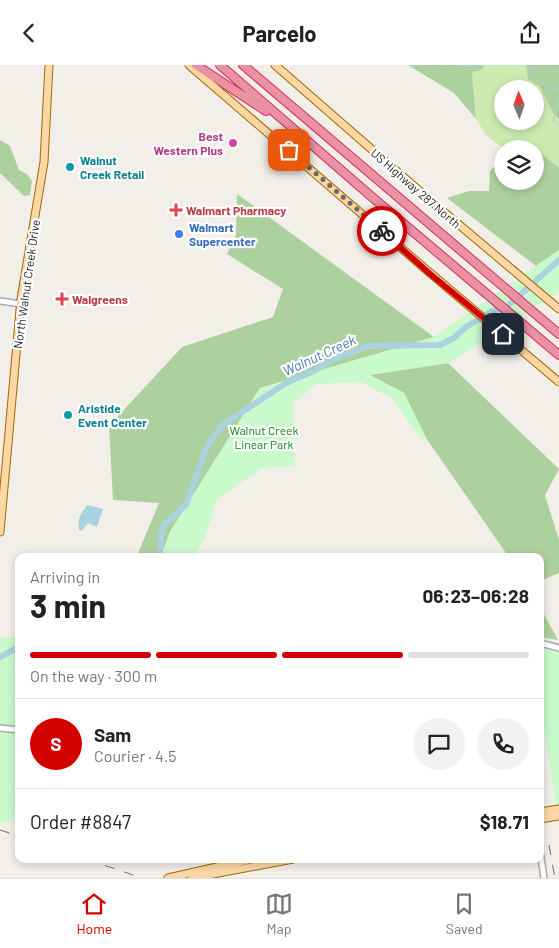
<!DOCTYPE html>
<html lang="en">
<head>
<meta charset="utf-8">
<style>
	body { margin:0; font-family:Barlow,sans-serif; background:#f2f2f2; color:#222; height:100vh; display:flex; flex-direction:column; font-size:19px; white-space:nowrap }
	* { box-sizing:border-box; margin:0 }
	p { font-size:16px; color:#767676 }
	.icon { flex:none; width:28px; height:28px; fill:none; stroke:currentColor; stroke-width:2; stroke-linecap:round; stroke-linejoin:round }
	.map { position:relative; flex:1; overflow:hidden }
	.details { position:absolute; left:15px; top:488px; width:529px; height:310px; display:flex; flex-direction:column; background:#fff; border-radius:10px; box-shadow:0 2px 8px #0003 }
	.details>* { flex:none }
	.needle { width:32px; rotate:358deg }
	.fabs { position:absolute; left:494px; top:15px; display:grid; gap:10px }
	.fabs a { display:grid; place-items:center; width:50px; height:50px; border-radius:50%; background:#fff; box-shadow:0 2px 8px #0003; font-size:25px }
	.pin { position:absolute; display:grid; place-items:center; width:42px; height:42px; color:#fff; margin:-21px; border-radius:10px; box-shadow:0 2px 8px #0006 }
	.courier { position:absolute; display:grid; place-items:center; width:50px; height:50px; margin:-25px; border:4px solid #d40000; border-radius:50%; background:#fff; color:#222; box-shadow:0 1px 6px #0007 }
	.summary em { font-style:normal; font-weight:700 }
	.summary div { display:flex; flex-direction:column-reverse }
	.summary { display:flex; align-items:center; justify-content:space-between; height:85px; padding:0 15px }
	h1 { font-size:32px; font-weight:700; line-height:38px }
	.bar { display:grid; grid-template-columns:repeat(4,1fr); gap:8px 5px; align-content:center; height:60px; padding:0 15px }
	.bar i { height:6px; border-radius:4px; background:#e0e0e0 }
	.bar .on { background:#d40000 }
	.bar p { grid-column:span 4 }
	.line { display:flex; align-items:center; gap:12px; padding:0 15px; border-top:1px solid #e0e0e0 }
	.line div { flex:1 }
	.round { display:grid; place-items:center; flex:none; width:52px; height:52px; border-radius:26px; background:#f2f2f2 }
	header { display:flex; justify-content:space-between; align-items:center; height:65px; padding:0 15px; background:#fff; font-size:22px; font-weight:700 }
	.menu { display:flex; justify-content:space-around; align-items:center; height:70px; border-top:1px solid #e0e0e0; background:#fff; font-size:14px; color:#767676 }
	.menu a { display:grid; justify-items:center; gap:2px }
	.menu .on { color:#d40000 }
	.map>svg:first-child { display:block }
	.grass { fill:#cdebb0; fill-rule:evenodd }
	.forest { fill:#add19e }
	.park { fill:#c8facc }
	.water { fill:#aad3df }
	.lines { fill:none; stroke-linecap:round; stroke-linejoin:round }
	.stream { stroke:#aad3df; stroke-width:1 }
	.river { stroke:#aad3df; stroke-width:6 }
	.minor-casing { stroke:#a9a9a9; stroke-width:8 }
	.major-casing { stroke:#a06b00; stroke-width:9 }
	.highway-casing { stroke:#dc2a67; stroke-width:10 }
	.minor { stroke:#fff; stroke-width:5 }
	.major { stroke:#fcd6a4; stroke-width:7 }
	.highway { stroke:#e892a2; stroke-width:8 }
	.rail { stroke:#707070; stroke-width:1; stroke-dasharray:10 10; stroke-linecap:butt }
	.done { stroke:#6b6a68; stroke-width:5; stroke-dasharray:0 9 }
	.route { stroke:#d40000; stroke-width:6 }
	.hotel-dot { fill:#d1479c; stroke:#fff; stroke-width:2 }
	.culture-dot { fill:#0f9aa8; stroke:#fff; stroke-width:2 }
	.health-dot { fill:#e0444e; stroke:#fff; stroke-width:2 }
	.shop-dot { fill:#3f7fe0; stroke:#fff; stroke-width:2 }
	.labels { text-anchor:middle; dominant-baseline:central; stroke-width:4.5; stroke-linejoin:round; paint-order:stroke }
	.hotel-label { font-size:12px; font-weight:bold; fill:#b23c85; stroke:#fff; text-anchor:end }
	.culture-label { font-size:12px; font-weight:bold; fill:#0d838f; stroke:#fff; text-anchor:start }
	.street-label { font-size:12px; fill:#222; stroke:#fff }
	.health-label { font-size:12px; font-weight:bold; fill:#be3a42; stroke:#fff; text-anchor:start }
	.shop-label { font-size:12px; font-weight:bold; fill:#366cbe; stroke:#fff; text-anchor:start }
	.park-label { font-size:12px; fill:#0c8416; stroke:#fff }
	.water-label { font-size:14px; font-style:italic; fill:#4a7aab; stroke:#fff }
</style>
</head>
<body>
<header><svg class="icon" aria-label="back" viewBox="0 0 24 24"><path d="M15 5l-7 7 7 7"/></svg>Parcelo<svg class="icon" aria-label="share" viewBox="0 0 24 24"><path d="M12 15V3M7 8l5-5 5 5M5 13v7h14v-7"/></svg></header>
<div class="map">
<svg width="559" height="813" viewBox="0 0 559 813">
	<rect width="100%" height="100%" fill="#f2efe9"/>
	<path class="grass" d="M 485,0 L 526,0 L 528,13 L 540,21 L 553,48 L 559,54 L 559,103 L 539,87 L 535,90 L 535,84 L 502,84 L 502,90 L 501,82 L 486,70 L 476,54 L 472,8 L 481,5 ZM 502,24 L 535,24 L 535,56 L 502,56 Z"/>
	<path class="forest" d="M 408,0 L 485,0 L 481,5 L 472,8 L 476,54 L 454,28 Z
		M 526,0 L 559,0 L 559,54 L 553,48 L 540,21 L 528,14 Z
		M 0,75 L 10,81 L 19,105 L 27,109 L 32,116 L 30,130 L 24,131 L 0,108 Z
		M 539,87 L 559,103 L 559,185 L 536,201 L 447,133 L 469,126 L 489,126 L 490,106 L 502,93 L 502,116 L 535,116 L 535,90 Z
		M 237,129 L 434,272 L 260,323 L 170,467 L 161,491 L 137,491 L 159,438 L 113,435 L 109,361 L 182,282 L 273,252 L 283,224 L 227,189 L 236,170 Z
		M 448,298 L 559,404 L 545,430 L 559,475 L 559,508 L 540,516 L 540,491 L 508,491 L 426,373 L 404,328 L 369,310 Z
		M 540,542 L 558,575 L 540,572 Z"/>
	<path class="park" d="M 559,185 L 559,227 L 448,298 L 370,310 L 404,328 L 426,373 L 421,374 L 393,334 L 361,317 L 316,319 L 293,338 L 295,401 L 262,403 L 217,434 L 205,472 L 194,491 L 161,491 L 170,467 L 260,323 L 434,272 Z
		M 19,572 L 19,743 L 7,759 L 0,757 L 0,573 Z
		M 540,581 L 559,585 L 559,740 L 556,740 L 540,637 Z"/>
	<path class="water" d="M 87,440 L 103,444 L 97,462 L 88,458 L 82,466 L 79,465 C 77,454 81,448 87,440 Z"/>
	<g class="lines">
		<path class="stream" d="M 441,0 L 444,0
			M 460,0 L 473,2 L 480,0
			M 526,0 L 530,2 L 530,10 L 535,15 L 559,25
			M 559,35 L 553,56 L 559,60"/>
		<path class="river" d="M 160,491 L 161,468 L 165,459 L 186,440 L 208,379 L 224,359 L 286,318 L 314,306 L 332,295 L 368,281 L 440,280 L 454,273 L 466,262 L 491,247 L 510,239 L 559,195
			M 0,592 L 19,582"/>
		<defs>
			<path id="minor" d="M 0,236 L 21,239
				M 540,578 L 559,583
				M 0,663 L 19,665
				M 540,786 L 544,813"/>
			<path id="major" d="M 189,0 L 429,207 L 559,317
				M 275,0 L 431,136 L 559,244
				M 0,467 L 21,234 L 44,97 L 49,0
				M 540,747 L 559,744
				M 540,754 L 559,751
				M 168,813 L 252,794
				M 192,813 L 293,794"/>
			<path id="highway" d="M 196,0 L 266,46
				M 220,0 L 372,132 L 559,290
				M 243,0 L 559,269"/>
		</defs>
		<use href="#minor" class="minor-casing"/>
		<use href="#major" class="major-casing"/>
		<use href="#highway" class="highway-casing"/>
		<use href="#minor" class="minor"/>
		<use href="#major" class="major"/>
		<use href="#highway" class="highway"/>
		<path class="rail" d="M 0,765 L 19,771
			M 549,780 L 555,813
			M 86,794 L 142,813"/>
	</g>
	<g class="lines">
		<path class="done" d="M 289,85 L 382,166"/>
		<path class="route" d="M 382,166 L 429,208 L 503,269"/>
	</g>
	<circle class="hotel-dot" cx="233" cy="78" r="5"/>
	<g class="culture-dot">
		<circle cx="70" cy="102" r="5"/>
		<circle cx="68" cy="350" r="5"/>
	</g>
	<g class="health-dot">
		<path d="M173.5 137.5h5v5h5v5h-5v5h-5v-5h-5v-5h5z"/>
		<path d="M59.5 226.5h5v5h5v5h-5v5h-5v-5h-5v-5h5z"/>
	</g>
	<circle class="shop-dot" cx="179" cy="169" r="5"/>
	<g class="labels">
		<g class="hotel-label">
			<text x="223" y="71">Best<tspan x="223" dy="14">Western Plus</tspan></text>
		</g>
		<g class="culture-label">
			<text x="80" y="95">Walnut<tspan x="80" dy="14">Creek Retail</tspan></text>
			<text x="78" y="343">Aristide<tspan x="78" dy="14">Event Center</tspan></text>
		</g>
		<g class="street-label">
			<text transform="translate(416 123) rotate(41)">US Highway 287 North</text>
			<text transform="translate(26 219) rotate(-82)">North Walnut Creek Drive</text>
		</g>
		<g class="health-label">
			<text x="186" y="145">Walmart Pharmacy</text>
			<text x="72" y="234">Walgreens</text>
		</g>
		<g class="shop-label">
			<text x="189" y="162">Walmart<tspan x="189" dy="14">Supercenter</tspan></text>
		</g>
		<g class="park-label">
			<text x="264" y="365">Walnut Creek<tspan x="264" dy="14">Linear Park</tspan></text>
		</g>
		<g class="water-label">
			<text transform="translate(319 290) rotate(-25)">Walnut Creek</text>
		</g>
	</g>
</svg>
<div class="fabs">
<a><svg class="needle" viewBox="-14 -14 28 28"><path d="M0-13l5 13h-10z" fill="#e53935"/><path d="M0 13l5-13h-10z" fill="#767676"/></svg></a>
<a><svg class="icon" aria-label="layers" viewBox="0 0 24 24"><path d="M12 4l9 5-9 5-9-5zM3 14l9 5 9-5"/></svg></a>
</div>
<div class="pin" style="left:289px;top:85px;background:#ea580c"><svg class="icon" aria-label="bag" viewBox="0 0 24 24"><path d="M5 8h14l-1 12H6zM9 8a3 3 0 0 1 6 0"/></svg></div>
<div class="pin" style="left:503px;top:269px;background:#1f2937"><svg class="icon" aria-label="home" viewBox="0 0 24 24"><path d="M3 11l9-7 9 7M6 9v11h12V9"/></svg></div>
<div class="courier" style="left:382px;top:166px"><svg class="icon" aria-label="bike" viewBox="0 0 24 24"><circle cx="6" cy="16" r="4"/><circle cx="18" cy="16" r="4"/><path d="M6 16l4-8h5l3 8M10 8l3 8H6M13 5h3"/></svg></div>
<section class="details">
<div class="summary"><div><h1>3 min</h1><p>Arriving in</p></div><em>06:23–06:28</em></div>
<div class="bar"><i class="on"></i><i class="on"></i><i class="on"></i><i></i><p>On the way · 300 m</p></div>
<div class="line" style="height:90px"><b class="round" style="background:#d40000;color:#fff">S</b><div><b>Sam</b><p>Courier · 4.5</p></div><a class="round"><svg class="icon" aria-label="chat" viewBox="0 0 24 24"><path d="M4 5h16v11H9l-5 4z"/></svg></a><a class="round"><svg class="icon" aria-label="phone" viewBox="0 0 24 24"><path d="M5 4h4l2 5-3 2q2 4 5 5l2-3 5 2v4C11 20 4 13 5 4z"/></svg></a></div>
<div class="line" style="height:65px"><div>Order #8847</div><b>$18.71</b></div>
</section>
</div>
<nav class="menu">
<a class="on"><svg class="icon" aria-label="home" viewBox="0 0 24 24"><path d="M3 11l9-7 9 7M6 9v11h12V9"/></svg>Home</a>
<a><svg class="icon" aria-label="map" viewBox="0 0 24 24"><path d="M3 6l6-2 6 2 6-2v14l-6 2-6-2-6 2zM9 4v14M15 6v14"/></svg>Map</a>
<a><svg class="icon" aria-label="saved" viewBox="0 0 24 24"><path d="M7 4h10v16l-5-4-5 4z"/></svg>Saved</a>
</nav>
</body>
</html>
